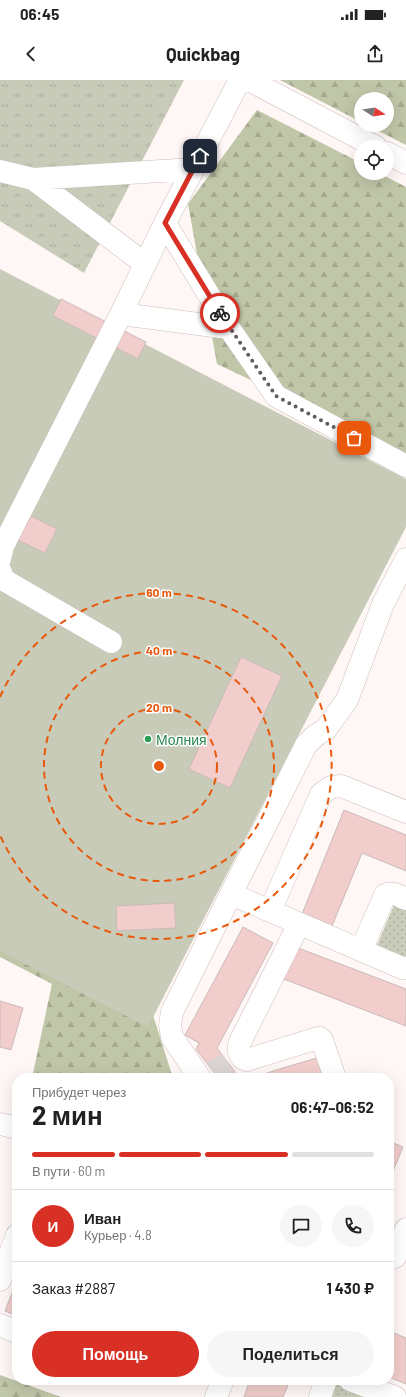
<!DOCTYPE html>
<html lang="ru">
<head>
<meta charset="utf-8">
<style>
	body { margin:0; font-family:Barlow,sans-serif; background:#f6f6f6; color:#222; height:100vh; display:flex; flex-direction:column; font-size:15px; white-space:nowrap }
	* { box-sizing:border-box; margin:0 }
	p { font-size:13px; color:#767676 }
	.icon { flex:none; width:22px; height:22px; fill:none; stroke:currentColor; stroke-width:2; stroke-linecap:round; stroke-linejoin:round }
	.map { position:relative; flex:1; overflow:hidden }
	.drawer { position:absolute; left:12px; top:993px; width:382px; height:312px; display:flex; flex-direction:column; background:#fff; border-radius:16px; box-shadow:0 4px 16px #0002 }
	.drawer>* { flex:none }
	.needle { width:26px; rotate:102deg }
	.controls { position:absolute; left:354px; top:12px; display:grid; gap:8px }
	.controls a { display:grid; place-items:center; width:40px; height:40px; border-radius:50%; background:#fff; box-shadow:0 4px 16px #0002; font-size:20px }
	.pin { position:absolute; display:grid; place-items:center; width:34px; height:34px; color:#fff; margin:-17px; border-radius:8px; box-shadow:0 2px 6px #0006 }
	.courier { position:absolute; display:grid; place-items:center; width:40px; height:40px; margin:-20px; border:3px solid #d93025; border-radius:50%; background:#fff; color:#222; box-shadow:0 1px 5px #0007 }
	.head em { font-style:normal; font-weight:700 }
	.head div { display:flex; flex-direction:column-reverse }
	.head { display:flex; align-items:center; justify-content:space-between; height:68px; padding:0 20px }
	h1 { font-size:26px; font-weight:700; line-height:30px }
	.bar { display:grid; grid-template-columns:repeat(4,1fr); gap:6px 4px; align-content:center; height:48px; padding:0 20px }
	.bar i { height:5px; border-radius:3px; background:#e0e0e0 }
	.bar .selected { background:#d93025 }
	.bar p { grid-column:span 4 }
	.line { display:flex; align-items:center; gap:10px; padding:0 20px; border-top:1px solid #e0e0e0 }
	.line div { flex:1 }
	.round { display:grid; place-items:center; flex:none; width:42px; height:42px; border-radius:21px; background:#f6f6f6 }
	.action { display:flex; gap:8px; margin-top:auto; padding:8px 20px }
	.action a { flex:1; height:46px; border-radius:24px; background:#d93025; color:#fff; font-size:16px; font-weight:700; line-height:46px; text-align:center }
	.action a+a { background:#f6f6f6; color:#222 }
	.status { display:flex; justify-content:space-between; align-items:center; height:28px; padding:0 20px; background:#fff; direction:ltr }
	.status svg { height:11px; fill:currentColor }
	header { display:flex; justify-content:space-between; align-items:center; height:52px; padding:0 20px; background:#fff; font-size:18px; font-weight:700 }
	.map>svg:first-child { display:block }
	.grass { fill:url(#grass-tufts) }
	.forest { fill:url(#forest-firs) }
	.park { fill:url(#park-dots) }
	.garden { fill:#c7cbb8 }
	.building { fill:#f1cdcb; stroke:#cabab9 }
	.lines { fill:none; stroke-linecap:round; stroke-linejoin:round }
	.minor-tunnel { stroke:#dad4d2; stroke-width:22; stroke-dasharray:22 11; stroke-linecap:butt }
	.minor-casing { stroke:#cdbeb9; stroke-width:23 }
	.minor { stroke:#fff; stroke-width:22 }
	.done { stroke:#635e5c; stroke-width:4; stroke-dasharray:0 7.2 }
	.route { stroke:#d93025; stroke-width:5 }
	.ring { fill:none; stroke:#e8590c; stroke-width:2; stroke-dasharray:7 5 }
	.leisure-dot { fill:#2e9e5b; stroke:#fff; stroke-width:1.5 }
	.labels { text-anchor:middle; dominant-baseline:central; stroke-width:3; stroke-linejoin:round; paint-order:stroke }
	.leisure-label { font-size:14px; fill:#27864d; stroke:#fff; text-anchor:start }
	.centre { fill:#e8590c; stroke:#fff; stroke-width:2 }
	.ring-label { font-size:12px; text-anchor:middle; font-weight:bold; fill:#e8590c; stroke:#fff; stroke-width:3; stroke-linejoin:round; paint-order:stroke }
</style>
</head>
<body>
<div class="status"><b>06:45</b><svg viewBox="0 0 49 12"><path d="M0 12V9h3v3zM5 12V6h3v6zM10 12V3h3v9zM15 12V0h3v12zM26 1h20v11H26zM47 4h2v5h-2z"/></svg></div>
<header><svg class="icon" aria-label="back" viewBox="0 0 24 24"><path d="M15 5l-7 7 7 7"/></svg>Quickbag<svg class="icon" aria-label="share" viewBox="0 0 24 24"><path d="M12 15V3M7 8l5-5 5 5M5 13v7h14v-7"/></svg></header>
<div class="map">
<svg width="406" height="1317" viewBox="0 0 406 1317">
	<defs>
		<pattern id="grass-tufts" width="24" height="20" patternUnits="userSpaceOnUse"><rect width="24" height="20" fill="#c7cbb8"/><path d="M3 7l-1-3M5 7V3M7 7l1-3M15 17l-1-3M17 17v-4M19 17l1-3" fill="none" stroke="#aaad9d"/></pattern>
		<pattern id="forest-firs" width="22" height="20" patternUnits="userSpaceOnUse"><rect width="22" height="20" fill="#c0c6a8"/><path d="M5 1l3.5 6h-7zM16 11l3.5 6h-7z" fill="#a4a98f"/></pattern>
		<pattern id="park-dots" width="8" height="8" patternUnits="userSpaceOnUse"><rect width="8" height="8" fill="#c7cbb8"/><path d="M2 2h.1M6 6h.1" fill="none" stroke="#aaad9d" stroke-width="1.8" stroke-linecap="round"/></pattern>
	</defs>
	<rect width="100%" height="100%" fill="#fef7f5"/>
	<path class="grass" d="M 0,0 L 184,0 L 84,193 L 0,141 Z"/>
	<path class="forest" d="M 280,0 L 406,0 L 406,65 L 367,45 L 387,45 L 387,19 L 361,19 L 361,42 Z
		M 257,30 L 361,83 L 361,93 L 379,93 L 406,107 L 406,374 L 217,284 L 188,124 Z
		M 0,826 L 144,907 L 173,998 L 32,998 L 52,904 L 0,877 Z
		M 0,1295 L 61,1317 L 0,1317 Z"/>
	<path class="park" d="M 394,825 L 406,830 L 406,877 L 377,865 Z
		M 335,1304 L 367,1317 L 330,1317 Z"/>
	<path class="garden" d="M 0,189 L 406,399 L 406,447 L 148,947 L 0,871 Z"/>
	<path class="building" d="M 61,219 L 146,262 L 138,279 L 53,236 Z
		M 31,436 L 57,449 L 45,473 L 18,460 Z
		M 241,577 L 282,596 L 230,708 L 189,689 Z
		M 344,730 L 406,755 L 406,791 L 362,773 L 332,846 L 302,834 Z
		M 174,823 L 176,848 L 117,851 L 116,826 Z
		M 243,847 L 273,863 L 217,968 L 236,993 L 237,998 L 218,998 L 196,969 L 199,963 L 185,955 Z
		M 293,866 L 406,909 L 406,946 L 281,898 Z
		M 0,921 L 23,928 L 11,970 L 0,967 Z
		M 317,978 L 323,998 L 253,998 L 276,990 Z
		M 389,1061 L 403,1067 L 389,1101 Z
		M 17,1200 L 17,1236 L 5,1231 Z
		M 389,1251 L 406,1258 L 406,1304 L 389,1297 Z
		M 250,1300 L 290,1300 L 283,1317 L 244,1317 Z"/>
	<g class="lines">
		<path class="minor-tunnel" d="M 213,992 L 228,983"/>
		<defs>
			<path id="minor" d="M 249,0 L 376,67
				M 387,73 L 406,83
				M 0,91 L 33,99 L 193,89
				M 33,99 L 145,184
				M 165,143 L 229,248 L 276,316 L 406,386
				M 121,234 L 229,248
				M 0,479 L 3,466 L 121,234 L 165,143 L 240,0
				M 0,490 L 4,500 L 111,562
				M 231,814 L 306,665 L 315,656 L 326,649 L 347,620 L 383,524 L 406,479
				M 270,831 L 321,714 L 331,707 L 341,706 L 406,732
				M 299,844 L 239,964 L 239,972 L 242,978 L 247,980 L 318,958 L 320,958 L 322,960 L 335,998
				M 361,870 L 385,815 C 392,811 399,816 406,819
				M 200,998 L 172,957 L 170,945 L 172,932 L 231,814 L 402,888 L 406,888
				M 0,1044 L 17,1048
				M 395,1177 L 406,1149
				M 0,1200 L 17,1155
				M 0,1245 L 17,1252
				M 350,1300 L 395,1317
				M 216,1317 L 223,1300
				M 320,1317 L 326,1300"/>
		</defs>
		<use href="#minor" class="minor-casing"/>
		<use href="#minor" class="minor"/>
	</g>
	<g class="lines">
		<path class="done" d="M 220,233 L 276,316 L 354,358"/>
		<path class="route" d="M 200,76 L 165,143 L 220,233"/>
	</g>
	<g class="ring">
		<circle cx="159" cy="686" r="58"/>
		<circle cx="159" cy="686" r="115"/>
		<path d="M0 617A173 173 0 1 1 0 755"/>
	</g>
	<circle class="leisure-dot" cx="148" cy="659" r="4"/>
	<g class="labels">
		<g class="leisure-label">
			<text x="156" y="659">Молния</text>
		</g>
	</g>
	<circle cx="159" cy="686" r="6" class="centre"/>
	<g class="ring-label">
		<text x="159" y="517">60 m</text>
		<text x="159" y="575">40 m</text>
		<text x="159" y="632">20 m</text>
	</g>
</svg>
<div class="controls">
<a><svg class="needle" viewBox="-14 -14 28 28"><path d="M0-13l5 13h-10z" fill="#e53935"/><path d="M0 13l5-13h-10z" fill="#767676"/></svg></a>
<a><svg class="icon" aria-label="locate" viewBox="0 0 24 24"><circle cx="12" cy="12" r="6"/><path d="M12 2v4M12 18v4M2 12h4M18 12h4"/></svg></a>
</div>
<div class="pin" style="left:354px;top:358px;background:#ea580c"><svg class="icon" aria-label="bag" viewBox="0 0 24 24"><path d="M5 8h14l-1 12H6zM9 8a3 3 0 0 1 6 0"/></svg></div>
<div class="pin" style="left:200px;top:76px;background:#1f2937"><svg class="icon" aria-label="home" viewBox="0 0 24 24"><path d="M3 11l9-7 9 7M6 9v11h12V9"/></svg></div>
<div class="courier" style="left:220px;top:233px"><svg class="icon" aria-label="bike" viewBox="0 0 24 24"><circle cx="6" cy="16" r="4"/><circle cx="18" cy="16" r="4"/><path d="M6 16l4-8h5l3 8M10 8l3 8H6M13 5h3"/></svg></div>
<section class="drawer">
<div class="head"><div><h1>2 мин</h1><p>Прибудет через</p></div><em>06:47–06:52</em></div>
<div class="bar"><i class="selected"></i><i class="selected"></i><i class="selected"></i><i></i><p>В пути · 60 m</p></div>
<div class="line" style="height:72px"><b class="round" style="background:#d93025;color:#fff">И</b><div><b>Иван</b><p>Курьер · 4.8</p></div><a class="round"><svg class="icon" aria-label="chat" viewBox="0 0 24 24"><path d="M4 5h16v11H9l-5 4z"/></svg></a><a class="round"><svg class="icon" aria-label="phone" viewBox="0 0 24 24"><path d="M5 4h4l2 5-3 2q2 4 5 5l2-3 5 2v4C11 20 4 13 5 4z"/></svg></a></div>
<div class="line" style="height:52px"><div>Заказ #2887</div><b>1 430 ₽</b></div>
<div class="action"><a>Помощь</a><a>Поделиться</a></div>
</section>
</div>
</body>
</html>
